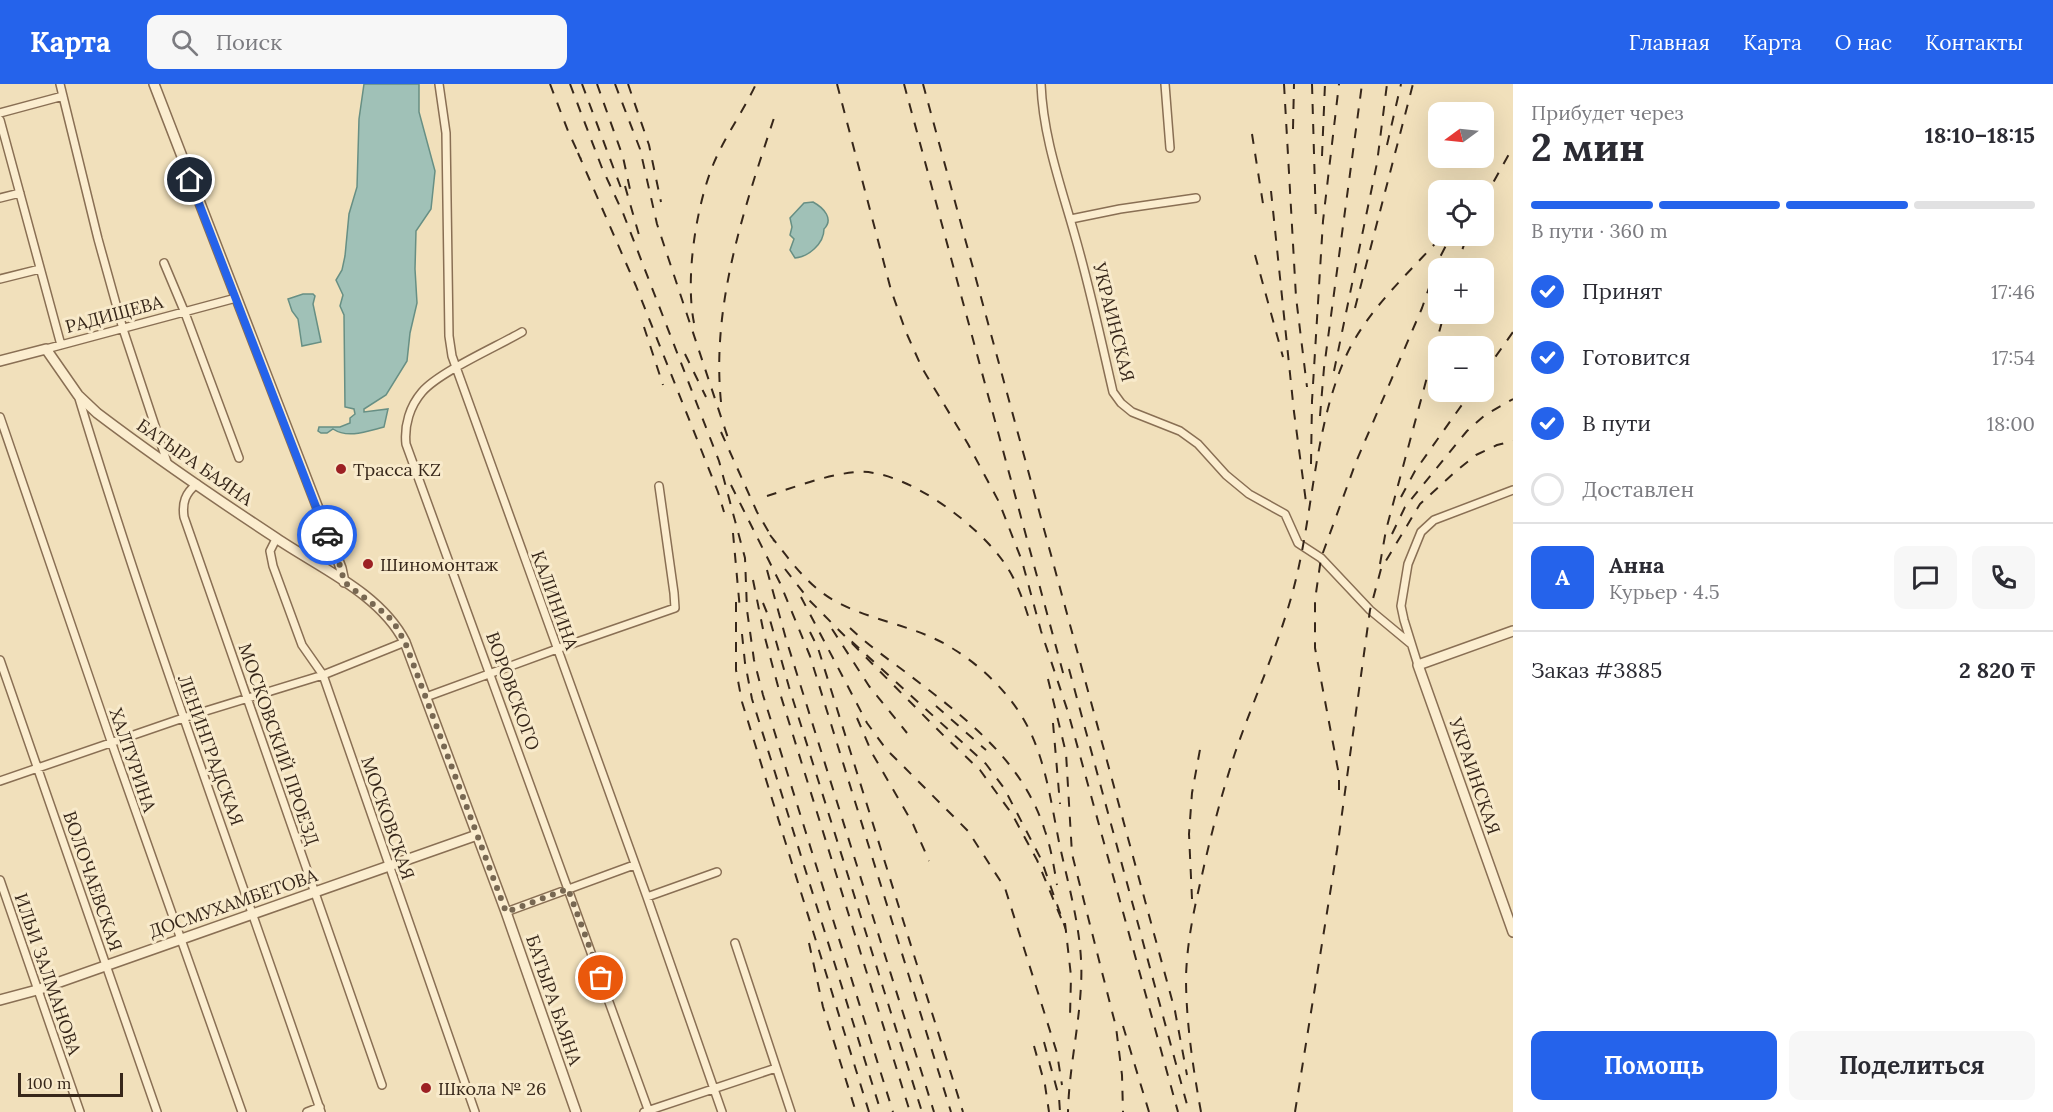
<!DOCTYPE html>
<html lang="ru">
<head>
<meta charset="utf-8">
<style>
	body { margin:0; font-family:Lora,serif; background:#f7f7f7; color:#2b2b33; height:100vh; display:flex; flex-direction:column; font-size:22px; white-space:nowrap }
	* { box-sizing:border-box; margin:0 }
	p { font-size:20px; color:#7c7c81 }
	.icon { flex:none; width:33px; height:33px; fill:none; stroke:currentColor; stroke-width:2; stroke-linecap:round; stroke-linejoin:round }
	.map { position:relative; flex:1; overflow:hidden }
	.sheet { display:flex; flex-direction:column; background:#fff; width:540px }
	.sheet>* { flex:none }
	.needle { width:39px; rotate:255deg }
	.buttons { position:absolute; left:1428px; top:18px; display:grid; gap:12px }
	.buttons a { display:grid; place-items:center; width:66px; height:66px; border-radius:12px; background:#fff; box-shadow:0 6px 24px #0002; font-size:30px }
	.scale { position:absolute; left:18px; bottom:15px; width:105px; box-sizing:border-box; padding-left:6px; border:3px solid #37271a; border-top:0; font-size:16px; line-height:21px; white-space:nowrap; color:#37271a; -webkit-text-stroke:4px #f8eacb; paint-order:stroke }
	.pin { position:absolute; display:grid; place-items:center; width:51px; height:51px; color:#fff; margin:-26px; border:3px solid #fff; border-radius:50%; box-shadow:0 2px 6px #0007 }
	.courier { position:absolute; display:grid; place-items:center; width:60px; height:60px; margin:-30px; border:4px solid #2563eb; border-radius:50%; background:#fff; color:#222; box-shadow:0 2px 8px #0007 }
	.summary em { font-style:normal; font-weight:700 }
	.summary div { display:flex; flex-direction:column-reverse }
	.summary { display:flex; align-items:center; justify-content:space-between; height:102px; padding:0 18px }
	h1 { font-size:39px; font-weight:700; line-height:45px }
	.bar { display:grid; grid-template-columns:repeat(4,1fr); gap:9px 6px; align-content:center; height:72px; padding:0 18px }
	.bar i { height:8px; border-radius:4px; background:#e1e1e2 }
	.bar .on { background:#2563eb }
	.bar p { grid-column:span 4 }
	.line { display:flex; align-items:center; gap:15px; padding:0 18px; border-top:2px solid #e1e1e2 }
	.line div { flex:1 }
	.round { display:grid; place-items:center; flex:none; width:63px; height:63px; border-radius:12px; background:#f7f7f7 }
	ol { padding:0 18px; list-style:none }
	li { display:flex; align-items:center; gap:18px; height:66px }
	li p { margin-inline-start:auto }
	li .icon { padding:6px; border-radius:50%; background:#2563eb; color:#fff; stroke-width:4 }
	li:last-child { color:#7c7c81 }
	li i { width:33px; height:33px; border:3px solid #e1e1e2; border-radius:50% }
	.button { display:flex; gap:12px; margin-top:auto; padding:12px 18px }
	.button a { flex:1; height:69px; border-radius:12px; background:#2563eb; color:#fff; font-size:24px; font-weight:700; line-height:69px; text-align:center }
	.button a+a { background:#f7f7f7; color:#2b2b33 }
	header { display:flex; align-items:center; gap:36px; box-sizing:border-box; height:84px; padding:0 30px; background:#2563eb; color:#fff }
	header strong { font-size:28px }
	nav { display:flex; gap:33px; margin-inline-start:auto; font-size:21px }
	.search { width:420px; height:54px; background:#f7f7f7; display:flex; align-items:center; gap:15px; box-sizing:border-box; padding:0 21px; border-radius:12px; color:#7c7c81; font-size:22px }
	main { display:flex; flex:1; min-height:0 }
	.map>svg:first-child { display:block }
	.water { fill:#a0c1b7; stroke:#678f84; stroke-width:1.5 }
	.lines { fill:none; stroke-linecap:round; stroke-linejoin:round }
	.minor-casing { stroke:#896f54; stroke-width:10 }
	.tertiary-casing { stroke:#896f54; stroke-width:12 }
	.minor { stroke:#fbedcf; stroke-width:7 }
	.tertiary { stroke:#fbedcf; stroke-width:9 }
	.rail { stroke:#37271a; stroke-width:2; stroke-dasharray:10 10; stroke-linecap:butt }
	.done { stroke:#786852; stroke-width:6; stroke-dasharray:0 10.8 }
	.route { stroke:#2563eb; stroke-width:8 }
	.poi-dot { fill:#9c2023; stroke:#f8eacb; stroke-width:2 }
	.labels { text-anchor:middle; dominant-baseline:central; stroke-width:6; stroke-linejoin:round; paint-order:stroke }
	.street-label { font-size:18px; fill:#37271a; stroke:#f8eacb }
	.poi-label { font-size:18px; fill:#37271a; stroke:#f8eacb; text-anchor:start }
</style>
</head>
<body>
<header>
<strong>Карта</strong>
<div class="search"><svg class="icon" aria-label="search" viewBox="0 0 24 24"><circle cx="10" cy="10" r="6"/><path d="M15 15l6 6"/></svg>Поиск</div>
<nav><a>Главная</a><a>Карта</a><a>О нас</a><a>Контакты</a></nav>
</header>
<main>
<div class="map">
<svg width="1513" height="1028" viewBox="0 0 1513 1028">
	<rect width="100%" height="100%" fill="#f1e0bb"/>
	<path class="water" d="M 364,0 L 419,0 L 419,28 L 435,87 L 431,125 L 416,147 L 415,185 L 417,219 L 410,249 L 407,277 L 386,311 L 364,325 L 364,328 L 388,325 L 384,343 C 368,347 348,355 333,345 L 327,349 L 321,349 L 318,347 L 319,343 L 340,343 L 350,339 L 350,334 L 355,330 L 354,325 L 345,323 L 344,231 L 340,222 L 343,211 L 336,196 L 342,186 L 345,172 L 349,130 L 357,103 L 359,35 Z
		M 813,118 C 824,124 834,135 824,145 C 824,160 808,173 795,174 L 790,166 L 794,155 L 790,151 L 792,143 L 790,134 L 804,119 Z
		M 303,210 L 313,210 L 315,212 L 313,220 L 321,258 L 302,262 L 298,235 L 292,227 L 288,215 Z"/>
	<g class="lines">
		<defs>
			<path id="minor" d="M 60,0 L 98,155 L 123,245 L 168,381
				M 439,0 L 446,49 L 449,252 L 452,272 L 647,813 L 722,1028
				M 1041,0 C 1043,53 1061,102 1075,152 C 1090,204 1101,256 1113,308 L 1121,319 L 1132,328 L 1180,347 L 1198,360 L 1226,391 L 1249,410 L 1285,430 L 1298,459 L 1321,474 L 1370,526 L 1411,560
				M 1165,0 L 1170,64
				M 0,29 L 63,12
				M 0,36 L 61,261
				M 0,114 L 20,109
				M 1071,135 L 1120,125 L 1196,114
				M 164,179 L 185,229 L 239,374
				M 0,195 L 40,185
				M 522,248 C 498,262 439,288 422,308 C 410,322 404,341 406,360 L 649,1028
				M 46,265 L 236,214
				M 78,311 C 151,553 240,789 321,1028
				M 0,333 L 112,660 L 242,1028
				M 197,400 C 185,409 182,419 184,433 L 382,1001
				M 276,455 L 270,467 L 273,482 L 302,561 L 323,591 L 475,1028
				M 0,576 L 157,1028
				M 1418,581 L 1404,536 L 1401,522 L 1408,480 L 1421,448 L 1434,436 L 1513,406
				M 426,613 L 557,565 L 675,524 L 674,509 L 659,402
				M 0,697 L 183,634 L 323,591 L 405,558
				M 0,796 L 80,1028
				M 647,813 L 717,788
				M 506,828 L 634,781
				M 735,859 L 791,1028
				M 307,1028 L 320,1023
				M 644,1028 L 776,984"/>
			<path id="tertiary" d="M 154,0 L 341,484 L 344,498
				M 0,277 L 46,265 L 78,311 L 97,329 C 155,373 215,414 276,454 C 320,484 380,509 405,558 L 506,828 L 576,1028
				M 1513,547 L 1418,581 L 1513,848
				M 0,916 L 37,906 L 477,751"/>
		</defs>
		<use href="#minor" class="minor-casing"/>
		<use href="#tertiary" class="tertiary-casing"/>
		<use href="#minor" class="minor"/>
		<use href="#tertiary" class="tertiary"/>
		<path class="rail" d="M 550,0 L 568,47 L 581,75
			M 570,0 L 602,84 L 623,129 L 719,377 L 745,474 L 747,526 L 754,576 L 763,611 L 893,1028
			M 582,0 L 624,112
			M 597,0 L 623,73 L 631,110
			M 615,0 L 640,65 L 657,140 L 728,354
			M 628,0 L 649,61 L 661,118
			M 837,0 L 891,206 L 906,248 L 922,284 L 968,360 L 999,418 L 1022,477 L 1041,547 L 1068,628 L 1178,1028
			M 904,0 L 1065,596
			M 923,0 L 1175,927 L 1187,991
			M 1284,0 L 1296,213 L 1307,303
			M 1312,0 L 1316,139
			M 1293,45 L 1294,0
			M 1252,50 L 1264,126
			M 1387,61 L 1401,0
			M 578,69 L 636,202 L 718,408 L 724,428
			M 1322,72 L 1325,0
			M 625,102 L 639,151
			M 1271,107 L 1294,328 L 1306,418
			M 1484,115 L 1513,63
			M 1255,171 L 1283,273
			M 1456,184 L 1467,152
			M 1355,224 L 1413,0
			M 694,239 C 685,194 696,123 713,81 C 725,52 743,28 756,0
			M 644,243 L 663,301
			M 685,270 L 706,313
			M 1334,287 L 1377,79 L 1387,0
			M 1484,289 L 1513,248
			M 721,318 C 711,220 745,122 775,31
			M 1320,332 L 1324,284 L 1362,0
			M 721,348 L 757,428 L 774,457
			M 1311,380 L 1312,317 L 1323,137 L 1339,0
			M 731,401 L 780,499 L 810,572 L 951,1028
			M 767,412 C 795,403 825,391 856,388 C 905,384 982,443 1007,483 C 1018,500 1024,519 1030,538
			M 1401,413 L 1415,387 L 1471,308
			M 733,449 L 740,526
			M 1392,450 L 1405,423 L 1467,347 L 1485,331 L 1513,315
			M 770,451 C 790,476 808,503 837,518 C 874,538 919,542 955,566 C 982,583 1008,608 1024,636 C 1045,672 1051,718 1059,758 C 1069,805 1084,853 1081,901 C 1079,944 1069,985 1068,1028
			M 1380,480 L 1386,446 L 1444,230
			M 785,485 L 810,517 L 945,653 L 980,686 L 1012,730 L 1037,776 L 1066,846 L 1041,775 L 1004,704 L 986,680 L 850,556
			M 767,486 L 786,555 L 934,1028
			M 753,496 L 764,550 L 779,606 L 910,1028
			M 801,513 L 867,639 L 886,665 L 968,747 L 1005,804 L 1057,969 L 1062,1001
			M 736,518 L 736,586 L 742,618 L 869,1028
			M 763,519 L 770,536 L 789,603 L 922,1028
			M 850,544 C 868,561 888,575 908,590 C 964,633 1023,676 1045,747 C 1051,764 1054,783 1057,801
			M 832,545 L 869,602 L 907,649
			M 810,548 L 818,564 L 963,1028
			M 742,550 L 745,579 L 752,615 L 881,1028
			M 1069,585 L 1189,1028
			M 1048,595 L 1066,669 L 1072,770 L 1116,943 L 1122,991 L 1123,1028
			M 936,622 L 986,666
			M 857,634 L 872,669 L 913,740 L 929,777
			M 1053,639 L 1060,720
			M 1339,706 L 1339,691 L 1315,564 L 1315,516 L 1321,474 L 1356,378 L 1422,224 L 1439,175 L 1451,152
			M 1192,815 L 1189,750 L 1192,709 L 1201,660
			M 1065,839 L 1071,892 L 1070,932
			M 809,859 L 823,923 L 856,1028
			M 1123,942 L 1149,1028
			M 1044,958 L 1059,1013 L 1060,1028
			M 1034,962 L 1045,1001 L 1049,1028
			M 1201,1028 C 1193,984 1186,938 1186,893 C 1187,858 1194,825 1202,791 C 1211,750 1222,709 1235,669 C 1253,617 1276,567 1291,514 C 1314,434 1312,349 1346,272 C 1367,226 1409,189 1442,152
			M 1295,1028 L 1337,766 L 1370,526 L 1381,485 L 1420,420 L 1456,387 L 1476,371 L 1497,361 L 1513,357"/>
	</g>
	<g class="lines">
		<path class="done" d="M 327,451 L 341,484 L 344,498 L 387,531 L 394,539 L 405,558 L 506,828 L 568,805 L 601,894"/>
		<path class="route" d="M 190,96 L 327,451"/>
	</g>
	<g class="poi-dot">
		<circle cx="341" cy="385" r="6"/>
		<circle cx="368" cy="480" r="6"/>
		<circle cx="426" cy="1004" r="6"/>
	</g>
	<g class="labels">
		<g class="street-label">
			<text transform="translate(114 230) rotate(-15)">РАДИЩЕВА</text>
			<text transform="translate(1114 238) rotate(76)">УКРАИНСКАЯ</text>
			<text transform="translate(195 378) rotate(35)">БАТЫРА БАЯНА</text>
			<text transform="translate(555 516) rotate(70)">КАЛИНИНА</text>
			<text transform="translate(513 607) rotate(70)">ВОРОВСКОГО</text>
			<text transform="translate(279 660) rotate(71)">МОСКОВСКИЙ ПРОЕЗД</text>
			<text transform="translate(211 666) rotate(70)">ЛЕНИНГРАДСКАЯ</text>
			<text transform="translate(133 676) rotate(71)">ХАЛТУРИНА</text>
			<text transform="translate(1475 692) rotate(71)">УКРАИНСКАЯ</text>
			<text transform="translate(388 734) rotate(71)">МОСКОВСКАЯ</text>
			<text transform="translate(93 797) rotate(71)">ВОЛОЧАЕВСКАЯ</text>
			<text transform="translate(233 819) rotate(-19)">ДОСМУХАМБЕТОВА</text>
			<text transform="translate(48 890) rotate(71)">ИЛЬИ ЗАЛМАНОВА</text>
			<text transform="translate(554 916) rotate(71)">БАТЫРА БАЯНА</text>
		</g>
		<g class="poi-label">
			<text x="353" y="385">Трасса KZ</text>
			<text x="380" y="480">Шиномонтаж</text>
			<text x="438" y="1004">Школа № 26</text>
		</g>
	</g>
</svg>
<div class="buttons">
<a><svg class="needle" viewBox="-14 -14 28 28"><path d="M0-13l5 13h-10z" fill="#e53935"/><path d="M0 13l5-13h-10z" fill="#7c7c81"/></svg></a>
<a><svg class="icon" aria-label="locate" viewBox="0 0 24 24"><circle cx="12" cy="12" r="6"/><path d="M12 2v4M12 18v4M2 12h4M18 12h4"/></svg></a>
<a>+</a>
<a>−</a>
</div>
<div class="scale">100 m</div>
<div class="pin" style="left:601px;top:894px;background:#ea580c"><svg class="icon" aria-label="bag" viewBox="0 0 24 24"><path d="M5 8h14l-1 12H6zM9 8a3 3 0 0 1 6 0"/></svg></div>
<div class="pin" style="left:190px;top:96px;background:#1f2937"><svg class="icon" aria-label="home" viewBox="0 0 24 24"><path d="M3 11l9-7 9 7M6 9v11h12V9"/></svg></div>
<div class="courier" style="left:327px;top:451px"><svg class="icon" aria-label="car" viewBox="0 0 24 24"><path d="M5 17H2v-5l4-1 3-4h7l3 4 3 1v5h-3M9 17h6M6 11h13"/><circle cx="7" cy="17" r="2"/><circle cx="17" cy="17" r="2"/></svg></div>
</div>
<section class="sheet">
<div class="summary"><div><h1>2 мин</h1><p>Прибудет через</p></div><em>18:10–18:15</em></div>
<div class="bar"><i class="on"></i><i class="on"></i><i class="on"></i><i></i><p>В пути · 360 m</p></div>
<ol>
<li><svg class="icon" aria-label="check" viewBox="0 0 24 24"><path d="M5 12l5 5 9-10"/></svg>Принят<p>17:46</p></li>
<li><svg class="icon" aria-label="check" viewBox="0 0 24 24"><path d="M5 12l5 5 9-10"/></svg>Готовится<p>17:54</p></li>
<li><svg class="icon" aria-label="check" viewBox="0 0 24 24"><path d="M5 12l5 5 9-10"/></svg>В пути<p>18:00</p></li>
<li><i></i>Доставлен</li>
</ol>
<div class="line" style="height:108px"><b class="round" style="background:#2563eb;color:#fff">А</b><div><b>Анна</b><p>Курьер · 4.5</p></div><a class="round"><svg class="icon" aria-label="chat" viewBox="0 0 24 24"><path d="M4 5h16v11H9l-5 4z"/></svg></a><a class="round"><svg class="icon" aria-label="phone" viewBox="0 0 24 24"><path d="M5 4h4l2 5-3 2q2 4 5 5l2-3 5 2v4C11 20 4 13 5 4z"/></svg></a></div>
<div class="line" style="height:78px"><div>Заказ #3885</div><b>2 820 ₸</b></div>
<div class="button"><a>Помощь</a><a>Поделиться</a></div>
</section>
</main>
</body>
</html>
